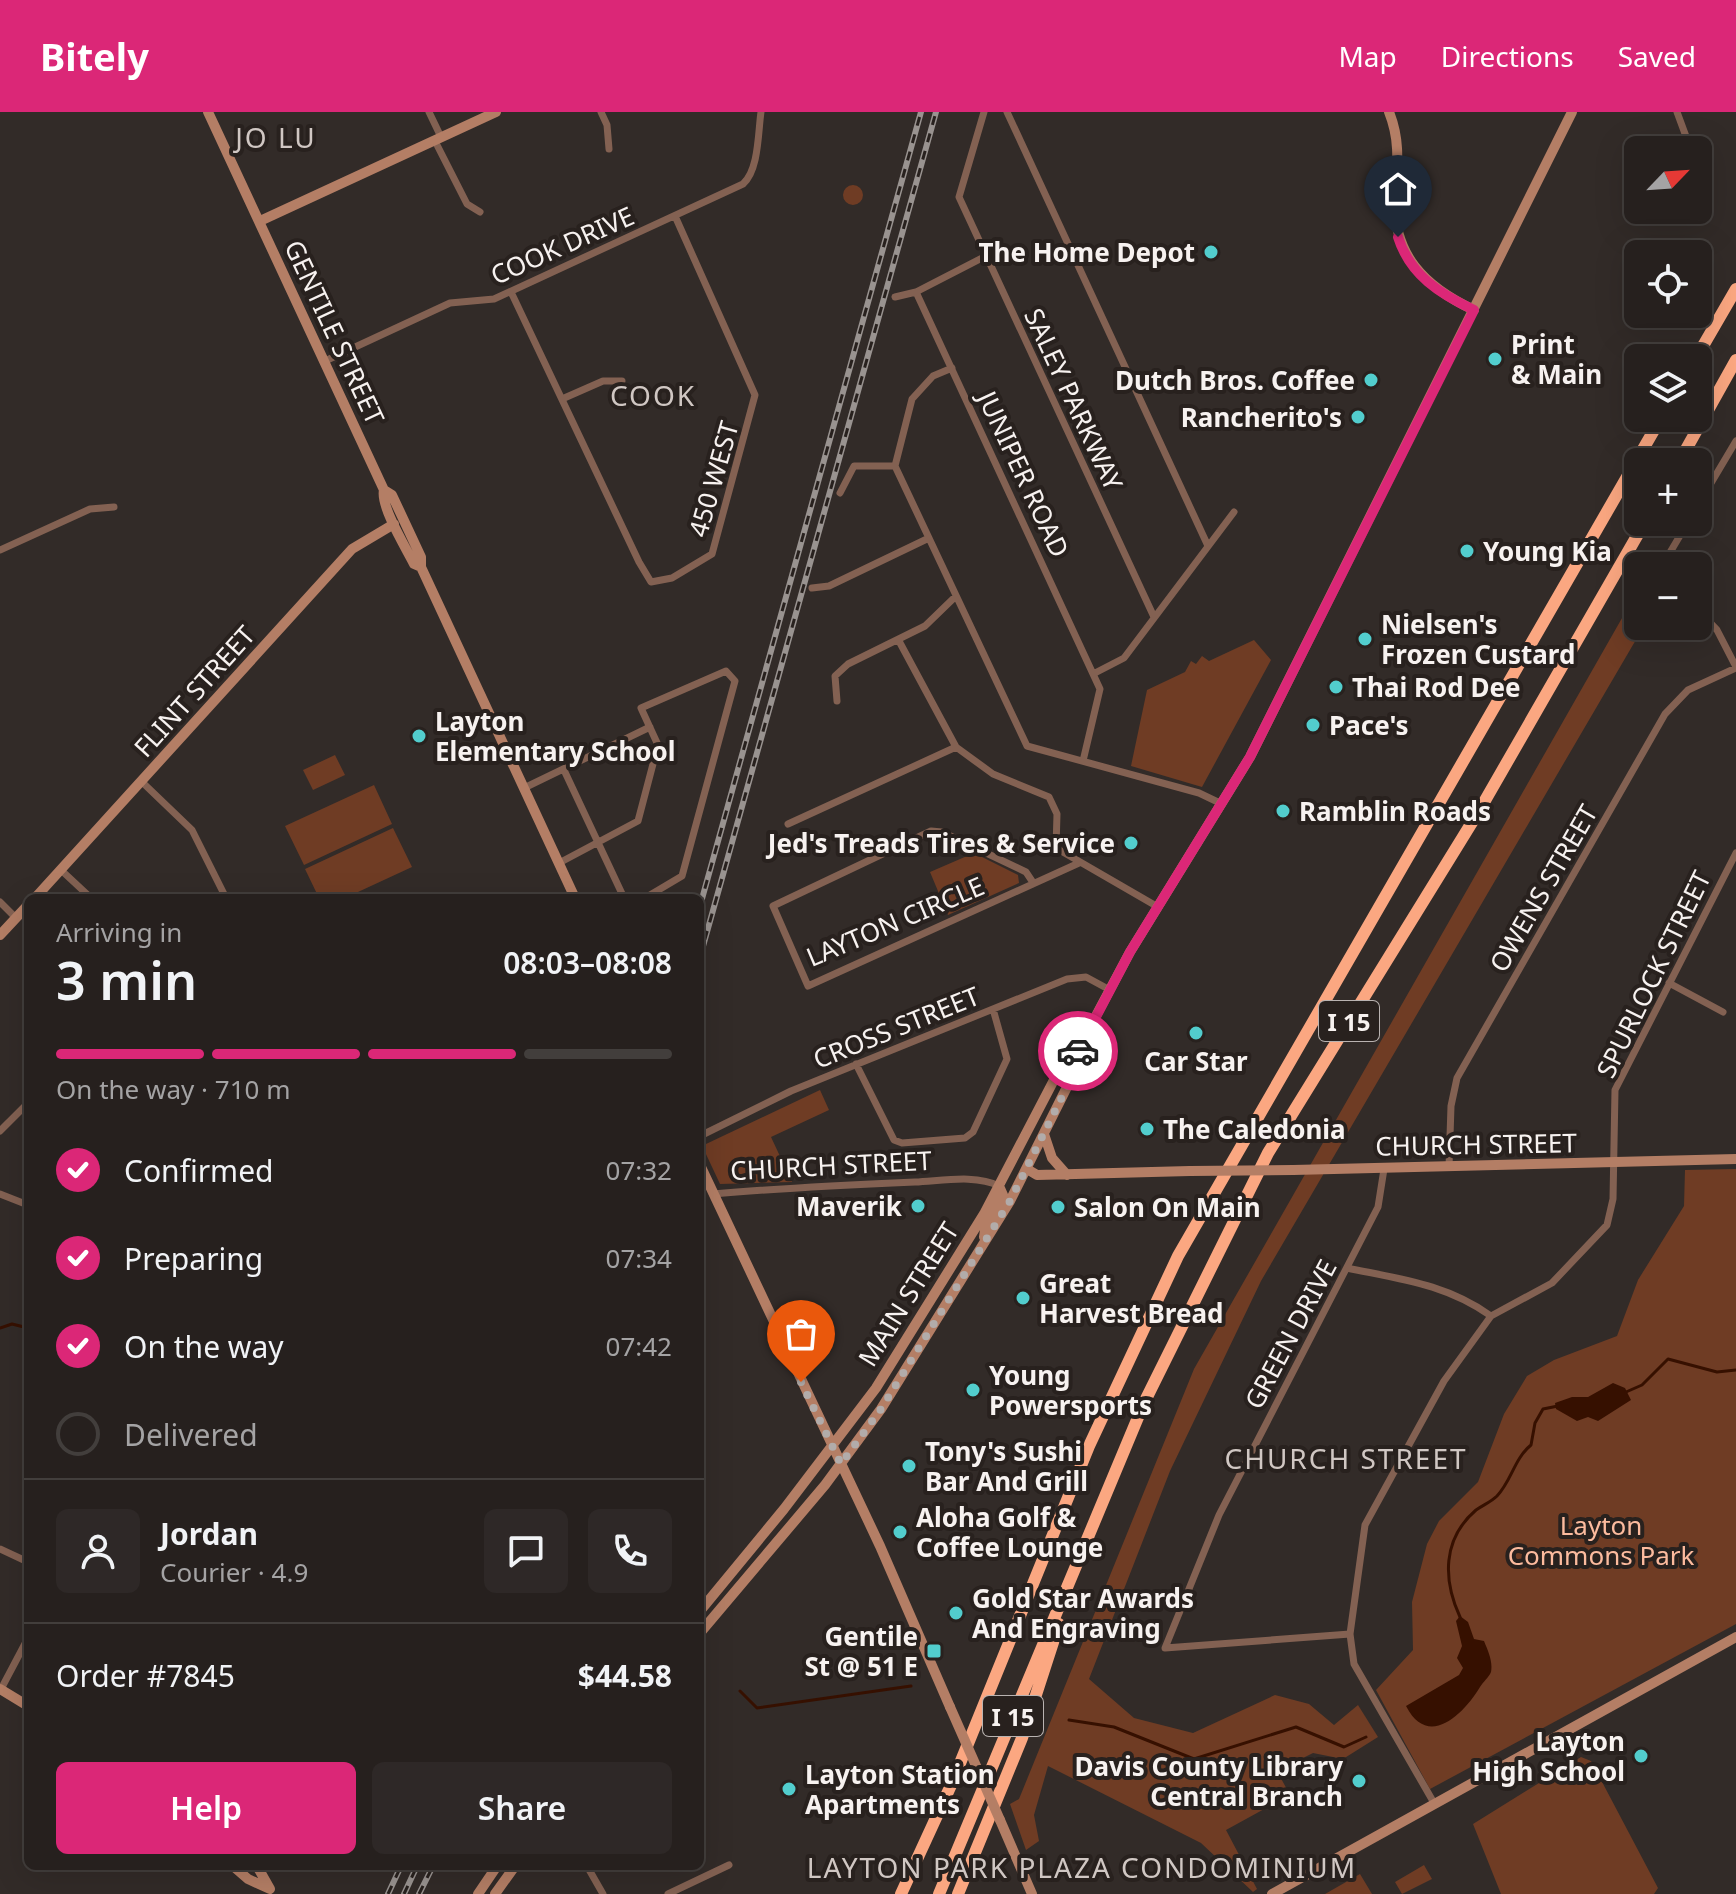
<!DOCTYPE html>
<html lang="en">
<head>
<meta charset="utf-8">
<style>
	body { margin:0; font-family:"Noto Sans",sans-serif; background:#2e2827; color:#f1f3f6; height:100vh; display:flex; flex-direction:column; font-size:30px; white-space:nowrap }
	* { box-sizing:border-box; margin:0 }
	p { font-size:26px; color:#a4a3a4 }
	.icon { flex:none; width:44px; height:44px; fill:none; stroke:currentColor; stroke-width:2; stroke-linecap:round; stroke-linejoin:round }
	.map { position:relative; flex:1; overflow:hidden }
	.drawer { position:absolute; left:24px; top:782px; width:680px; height:976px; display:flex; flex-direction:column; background:#26201e; border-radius:12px; box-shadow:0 8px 32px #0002,0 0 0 2px #423e3c }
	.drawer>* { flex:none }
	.needle { width:52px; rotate:65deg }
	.controls { position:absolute; left:1624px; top:24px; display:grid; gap:16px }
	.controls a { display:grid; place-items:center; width:88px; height:88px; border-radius:12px; background:#26201e; box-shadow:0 8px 32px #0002,0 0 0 2px #423e3c; font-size:40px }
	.pin { position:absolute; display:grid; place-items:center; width:68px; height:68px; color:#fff; margin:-82px -34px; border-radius:50% 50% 50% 0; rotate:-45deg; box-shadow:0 0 8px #0007 }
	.pin .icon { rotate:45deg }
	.courier { position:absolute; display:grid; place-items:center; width:80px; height:80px; margin:-40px; border:6px solid #db2777; border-radius:50%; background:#fff; color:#222; box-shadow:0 2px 10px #0007 }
	.headline em { font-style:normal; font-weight:600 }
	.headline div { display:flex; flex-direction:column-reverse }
	.headline { display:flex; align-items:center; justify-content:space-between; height:136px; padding:0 32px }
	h1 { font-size:52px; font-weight:600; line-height:60px }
	.bar { display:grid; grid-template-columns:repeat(4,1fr); gap:12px 8px; align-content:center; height:96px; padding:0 32px }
	.bar i { height:10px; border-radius:6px; background:#423e3c }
	.bar .active { background:#db2777 }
	.bar p { grid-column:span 4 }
	.line { display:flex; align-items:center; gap:20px; padding:0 32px; border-top:2px solid #423e3c }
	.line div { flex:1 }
	.round { display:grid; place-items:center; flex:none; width:84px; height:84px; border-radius:12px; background:#2e2827 }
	ol { padding:0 32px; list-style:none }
	li { display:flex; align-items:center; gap:24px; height:88px }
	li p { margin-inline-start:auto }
	li .icon { padding:8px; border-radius:50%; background:#db2777; color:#fff; stroke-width:4 }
	li:last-child { color:#a4a3a4 }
	li i { width:44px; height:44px; border:4px solid #423e3c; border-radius:50% }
	.cta { display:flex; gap:16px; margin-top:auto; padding:16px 32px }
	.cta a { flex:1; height:92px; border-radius:12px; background:#db2777; color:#fff; font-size:32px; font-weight:600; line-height:92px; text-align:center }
	.cta a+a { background:#2e2827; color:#f1f3f6 }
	header { display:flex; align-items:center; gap:48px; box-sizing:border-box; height:112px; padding:0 40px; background:#db2777; color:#fff }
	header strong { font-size:38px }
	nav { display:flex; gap:44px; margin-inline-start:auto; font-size:28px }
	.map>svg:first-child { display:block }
	.green { fill:#6f3c24 }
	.water { fill:#361000 }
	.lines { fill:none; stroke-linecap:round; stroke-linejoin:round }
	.stream { stroke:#361000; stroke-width:3 }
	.street { stroke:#836152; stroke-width:7 }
	.secondary { stroke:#b47e65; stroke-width:10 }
	.highway { stroke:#fba781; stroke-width:12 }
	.rail-casing { stroke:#999390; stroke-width:6 }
	.rail { stroke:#28211e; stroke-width:3; stroke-dasharray:9; stroke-linecap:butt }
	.secondary-bridge { stroke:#b47e65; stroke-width:10 }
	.done { stroke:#b2acaa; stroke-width:8; stroke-dasharray:0 14.4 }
	.route { stroke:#db2777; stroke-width:10 }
	.poi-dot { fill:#52cdcd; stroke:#28211e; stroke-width:3 }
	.labels { text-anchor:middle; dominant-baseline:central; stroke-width:8; stroke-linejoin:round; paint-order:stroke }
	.shield { fill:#28211e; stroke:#b9b3b1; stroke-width:2 }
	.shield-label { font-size:24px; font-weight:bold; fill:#f7f2f0 }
	.street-label { font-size:26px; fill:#f7f2f0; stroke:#28211e }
	.poi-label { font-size:26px; font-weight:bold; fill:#f7f2f0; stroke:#28211e; text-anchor:start }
	.park-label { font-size:26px; fill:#fcbb9e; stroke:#28211e }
	.neighbourhood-label { font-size:28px; letter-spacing:2px; fill:#d0c7c3; stroke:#28211e }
</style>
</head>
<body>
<header>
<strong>Bitely</strong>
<nav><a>Map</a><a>Directions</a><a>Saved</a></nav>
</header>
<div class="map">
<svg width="1736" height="1782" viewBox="0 0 1736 1782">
	<rect width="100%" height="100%" fill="#322b28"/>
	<path class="green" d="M843 83a10 10 0 1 1 20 0a10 10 0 1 1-20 0Z
		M 1638,478 L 1638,514 L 1644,514 L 1261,1169 L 1170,1359 L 1089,1567 L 1134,1606 L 1193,1621 L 1275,1583 L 1309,1592 L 1334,1613 L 1358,1593 L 1378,1625 L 1343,1647 L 1313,1641 L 1277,1659 L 1290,1683 L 1226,1718 L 1257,1777 L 1253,1780 L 1201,1731 L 1048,1654 L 1034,1703 L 1039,1729 L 1026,1738 L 1010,1692 L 1019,1687 L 1194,1257 Z
		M 1254,528 L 1271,548 L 1202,675 L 1131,654 L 1147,578 L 1185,560 L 1191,549 L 1196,552 L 1202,544 L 1209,549 Z
		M 335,643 L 345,663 L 313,678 L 303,658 Z
		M 374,673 L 392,712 L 304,753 L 285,714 Z
		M 393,716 L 412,755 L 345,786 L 319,786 L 305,757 Z
		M 974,741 L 1018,763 L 1019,771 L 948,803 L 930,760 Z
		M 820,978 L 829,998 L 771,1025 L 792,1070 L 720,1072 L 705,1040 L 706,1032 Z
		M 1736,1057 L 1736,1512 L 1430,1677 L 1376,1578 L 1413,1538 L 1412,1490 L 1427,1432 L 1439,1409 L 1478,1370 L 1504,1302 L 1527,1264 L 1554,1248 L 1617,1224 L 1638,1168 L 1684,1094 L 1685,1058 Z
		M 1581,1645 L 1591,1649 L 1658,1776 L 1654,1782 L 1501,1782 L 1473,1712 Z
		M 1424,1753 L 1432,1767 L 1402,1782 L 1395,1770 Z
		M 1360,1762 L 1372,1782 L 1325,1782 Z"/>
	<path class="water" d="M 1613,1271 L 1625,1276 L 1631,1288 L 1598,1309 L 1588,1305 L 1577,1309 L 1556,1297 L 1555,1291 L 1572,1285 L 1588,1285 Z
		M 1460,1504 L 1468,1510 L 1474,1527 L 1484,1529 C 1488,1539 1493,1549 1491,1560 C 1489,1565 1483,1570 1480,1575 C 1463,1603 1428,1637 1406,1594 L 1459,1563 L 1463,1556 L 1457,1546 L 1462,1534 L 1456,1509 Z"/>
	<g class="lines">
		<path class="stream" d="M 0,1216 L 12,1212 L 28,1216
			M 1626,1280 L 1642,1273 L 1668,1247 L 1717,1260 L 1736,1258
			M 1460,1505 C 1443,1468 1442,1427 1476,1398 C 1483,1393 1491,1390 1497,1384 C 1512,1368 1514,1347 1531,1333 L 1535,1311 L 1543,1297 L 1558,1294
			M 740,1579 L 757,1596 L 911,1574
			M 1069,1608 L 1114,1615 L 1194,1647 L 1296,1615 L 1344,1635 L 1366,1625"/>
		<path class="street" d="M 429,0 L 441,25
			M 601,0 L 607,13 L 609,37
			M 984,0 L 959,85 L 1154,505
			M 1007,0 L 1208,434
			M 1677,0 L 1691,38
			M 435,29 L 467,92 L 480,100
			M 511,180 L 639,450 L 651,470 L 672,466 L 712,442 L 755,283 L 675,104
			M 916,180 L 1100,577 L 1083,649
			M 895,185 L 916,180 L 986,144
			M 325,249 L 450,191 L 494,187 L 743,72 C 759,58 758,20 761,0
			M 952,256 L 933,264 L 912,287 L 895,354 L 1027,634 L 1199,681 L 1222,692
			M 562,287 L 603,269 L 622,269
			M 840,381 L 854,354 L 895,354
			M 1698,393 L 1736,329
			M 0,438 L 90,397 L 114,395
			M 1662,454 L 1688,410
			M 812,476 L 829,474 L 929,426
			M 1698,498 L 1717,518 L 1736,555
			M 899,529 L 956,635
			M 1093,562 L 1124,546 L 1234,400
			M 837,589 L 835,564 L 848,552 L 925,514 L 956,484
			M 564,658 L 624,786
			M 142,670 L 192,718 L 226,786
			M 524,676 L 650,615
			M 788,712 L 956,635 L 993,662 L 1049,685 L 1057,702 L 1056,736 L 1158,795
			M 559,751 L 638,709 L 658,633 L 641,596 L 726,559 L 735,569 L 682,764 L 645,786
			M 61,758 L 91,786
			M 1032,769 L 1026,760 L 942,720 L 931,719 L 773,794 L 808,874 L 1079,751
			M 0,790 L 16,806
			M 1669,871 L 1723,900
			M 856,952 L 894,1028 L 902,1031 L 965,1026 L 973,1020 L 1007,947 L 993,897
			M 0,1019 L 28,991
			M 700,1024 L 791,979 L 1067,867 L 1086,865 L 1110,878
			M 1449,1055 L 1451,994 L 1457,966 L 1665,602 L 1688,578 L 1736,556
			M 0,1082 L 28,1093
			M 713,1082 C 780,1076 847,1073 915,1070 C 941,1069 976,1062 999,1074
			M 1347,1156 C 1400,1167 1446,1172 1491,1204
			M 0,1437 L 28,1450
			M 1350,1522 L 1165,1536 L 1219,1403 L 1378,1095 L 1384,1057
			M 1,1577 L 28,1526
			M 1434,1691 L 1354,1552 L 1350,1522 L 1365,1413 L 1444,1269 L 1491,1204 L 1552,1171 L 1607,1113 L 1613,1087 L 1615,978 L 1736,741
			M 587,1754 L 603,1782
			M 668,1782 L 729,1753"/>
		<path class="secondary" d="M 208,0 L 384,378 C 380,394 406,436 414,452 L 421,455
			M 1389,0 C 1401,30 1397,54 1395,85 C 1392,143 1425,175 1474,198
			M 260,109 L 496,0
			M 384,378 L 392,383 L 421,445 L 421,455 L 575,786
			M 35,786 L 352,437 L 394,412
			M 0,823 L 28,793
			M 1044,1022 L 1052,1046 L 1067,1063
			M 700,1053 L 880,1434 L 950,1595
			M 1027,1057 L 1037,1063 L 1190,1059
			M 1293,1058 L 1736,1047
			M 984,1125 L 986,1111 L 1003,1083 L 999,1074
			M 700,1499 L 784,1397 L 876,1276 L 984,1102 L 1055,966 L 1072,949 L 1130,840 L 1250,645 L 1572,0
			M 700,1521 L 825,1373 L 881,1297 L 1010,1089 L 1068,973 L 1072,950
			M 0,1577 L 28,1594
			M 1000,1708 L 1032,1782
			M 233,1754 L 248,1767 L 270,1777
			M 257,1754 L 270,1777
			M 478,1782 L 497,1754
			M 495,1782 L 515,1754
			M 1272,1782 L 1736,1525"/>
		<path class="highway" d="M 1696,246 L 1736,177
			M 1679,350 L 1736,248
			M 901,1782 L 952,1671 L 1089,1334 L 1178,1144 L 1661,306
			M 939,1782 L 1144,1291 L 1268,1041 L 1479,699 L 1645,410
			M 958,1782 L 1022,1626 L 1059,1512"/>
		<defs>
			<path id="rail" d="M 700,794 L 921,0
				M 700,845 L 936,0
				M 388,1782 L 401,1754
				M 404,1782 L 417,1754
				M 419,1782 L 433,1754"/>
		</defs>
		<use href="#rail" class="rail-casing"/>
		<use href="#rail" class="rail"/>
		<path class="secondary-bridge" d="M 1190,1059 L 1293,1058
			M 950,1595 L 1000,1708"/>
	</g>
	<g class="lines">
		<path class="done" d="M 801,1270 L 841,1352 L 881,1297 L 1010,1089 L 1068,973 L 1078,939"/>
		<path class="route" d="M 1078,939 L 1130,840 L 1250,645 L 1474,198 C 1440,182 1410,163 1398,125"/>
	</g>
	<g class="poi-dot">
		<circle cx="1211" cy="140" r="8"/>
		<circle cx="1495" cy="247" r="8"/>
		<circle cx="1371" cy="268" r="8"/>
		<circle cx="1358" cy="305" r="8"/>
		<circle cx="1467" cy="439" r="8"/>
		<circle cx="1365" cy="527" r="8"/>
		<circle cx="1336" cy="575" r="8"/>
		<circle cx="1313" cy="613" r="8"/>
		<circle cx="419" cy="624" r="8"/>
		<circle cx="1283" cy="699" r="8"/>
		<circle cx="1131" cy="731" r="8"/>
		<circle cx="1196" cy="921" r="8"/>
		<circle cx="1147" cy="1017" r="8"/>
		<circle cx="918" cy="1094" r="8"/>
		<circle cx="1058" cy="1095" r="8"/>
		<circle cx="1023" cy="1186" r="8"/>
		<circle cx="973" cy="1278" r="8"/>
		<circle cx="909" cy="1354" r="8"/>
		<circle cx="900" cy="1420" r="8"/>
		<circle cx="956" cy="1501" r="8"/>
		<rect x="926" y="1531" width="16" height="16" rx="4"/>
		<circle cx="1641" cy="1644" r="8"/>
		<circle cx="1359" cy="1669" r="8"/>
		<circle cx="789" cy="1677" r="8"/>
	</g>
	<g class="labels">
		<g class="shield">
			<rect x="1319" y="889" width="60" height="40" rx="6"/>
			<rect x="983" y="1584" width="60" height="40" rx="6"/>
		</g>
		<g class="shield-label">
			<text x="1349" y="909">I 15</text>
			<text x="1013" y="1604">I 15</text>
		</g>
		<g class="street-label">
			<text transform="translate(562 133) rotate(-24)">COOK DRIVE</text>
			<text transform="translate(335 220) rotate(65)">GENTILE STREET</text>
			<text transform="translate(1074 287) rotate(65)">SALEY PARKWAY</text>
			<text transform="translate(1024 362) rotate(65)">JUNIPER ROAD</text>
			<text transform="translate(713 367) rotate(-74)">450 WEST</text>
			<text transform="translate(194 579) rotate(-48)">FLINT STREET</text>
			<text transform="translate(1543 776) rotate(-60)">OWENS STREET</text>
			<text transform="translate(895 809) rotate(-23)">LAYTON CIRCLE</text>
			<text transform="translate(1653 862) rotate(-64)">SPURLOCK STREET</text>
			<text transform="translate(896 915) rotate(-22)">CROSS STREET</text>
			<text transform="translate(1476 1032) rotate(-1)">CHURCH STREET</text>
			<text transform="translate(831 1053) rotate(-3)">CHURCH STREET</text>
			<text transform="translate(908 1182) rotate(-58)">MAIN STREET</text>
			<text transform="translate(1290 1222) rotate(-62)">GREEN DRIVE</text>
		</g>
		<g class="poi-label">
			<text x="1195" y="140" text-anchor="end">The Home Depot</text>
			<text x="1511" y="232">Print<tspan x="1511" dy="30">&amp; Main</tspan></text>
			<text x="1355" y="268" text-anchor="end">Dutch Bros. Coffee</text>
			<text x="1342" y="305" text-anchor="end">Rancherito's</text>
			<text x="1483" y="439">Young Kia</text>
			<text x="1381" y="512">Nielsen's<tspan x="1381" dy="30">Frozen Custard</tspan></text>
			<text x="1352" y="575">Thai Rod Dee</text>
			<text x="435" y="609">Layton<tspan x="435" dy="30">Elementary School</tspan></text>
			<text x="1329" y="613">Pace's</text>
			<text x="1299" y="699">Ramblin Roads</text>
			<text x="1115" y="731" text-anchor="end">Jed's Treads Tires &amp; Service</text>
			<text x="1196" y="949" text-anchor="middle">Car Star</text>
			<text x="1163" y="1017">The Caledonia</text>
			<text x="902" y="1094" text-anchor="end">Maverik</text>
			<text x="1074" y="1095">Salon On Main</text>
			<text x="1039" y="1171">Great<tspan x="1039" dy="30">Harvest Bread</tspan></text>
			<text x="989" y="1263">Young<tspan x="989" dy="30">Powersports</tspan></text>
			<text x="925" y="1339">Tony's Sushi<tspan x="925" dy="30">Bar And Grill</tspan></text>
			<text x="916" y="1405">Aloha Golf &amp;<tspan x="916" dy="30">Coffee Lounge</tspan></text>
			<text x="972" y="1486">Gold Star Awards<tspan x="972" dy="30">And Engraving</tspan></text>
			<text x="918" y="1524" text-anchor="end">Gentile<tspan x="918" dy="30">St @ 51 E</tspan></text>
			<text x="1625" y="1629" text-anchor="end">Layton<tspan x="1625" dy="30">High School</tspan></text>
			<text x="1343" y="1654" text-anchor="end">Davis County Library<tspan x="1343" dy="30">Central Branch</tspan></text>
			<text x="805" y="1662">Layton Station<tspan x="805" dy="30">Apartments</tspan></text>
		</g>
		<g class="park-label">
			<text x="1601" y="1413">Layton<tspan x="1601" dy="30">Commons Park</tspan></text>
		</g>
		<g class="neighbourhood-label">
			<text x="276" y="25">JO LU</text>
			<text x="653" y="283">COOK</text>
			<text x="1346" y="1346">CHURCH STREET</text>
			<text x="1082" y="1755">LAYTON PARK PLAZA CONDOMINIUM</text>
		</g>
	</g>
</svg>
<div class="controls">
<a><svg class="needle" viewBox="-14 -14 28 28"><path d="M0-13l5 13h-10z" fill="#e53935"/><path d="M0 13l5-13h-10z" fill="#a4a3a4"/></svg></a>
<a><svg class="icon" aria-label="locate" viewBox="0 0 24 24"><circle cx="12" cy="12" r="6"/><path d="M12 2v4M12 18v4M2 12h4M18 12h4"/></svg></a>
<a><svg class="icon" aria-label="layers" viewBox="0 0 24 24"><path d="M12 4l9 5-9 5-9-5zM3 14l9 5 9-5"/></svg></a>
<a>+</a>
<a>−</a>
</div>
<div class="pin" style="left:801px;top:1270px;background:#ea580c"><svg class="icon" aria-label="bag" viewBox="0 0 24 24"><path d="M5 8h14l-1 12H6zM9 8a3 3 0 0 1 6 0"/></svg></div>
<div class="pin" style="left:1398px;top:125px;background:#1f2937"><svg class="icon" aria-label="home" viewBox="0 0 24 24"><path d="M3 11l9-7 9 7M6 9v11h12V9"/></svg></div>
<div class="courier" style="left:1078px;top:939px"><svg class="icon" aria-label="car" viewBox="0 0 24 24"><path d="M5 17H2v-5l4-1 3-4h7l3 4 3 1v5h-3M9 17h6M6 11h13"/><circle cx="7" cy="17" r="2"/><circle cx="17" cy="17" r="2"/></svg></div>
<section class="drawer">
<div class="headline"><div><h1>3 min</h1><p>Arriving in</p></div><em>08:03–08:08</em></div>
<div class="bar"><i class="active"></i><i class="active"></i><i class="active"></i><i></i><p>On the way · 710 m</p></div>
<ol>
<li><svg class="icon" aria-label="check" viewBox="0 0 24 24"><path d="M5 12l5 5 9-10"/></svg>Confirmed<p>07:32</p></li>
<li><svg class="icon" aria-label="check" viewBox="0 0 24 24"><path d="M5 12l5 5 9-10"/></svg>Preparing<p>07:34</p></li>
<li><svg class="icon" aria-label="check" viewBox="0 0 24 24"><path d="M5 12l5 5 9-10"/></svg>On the way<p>07:42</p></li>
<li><i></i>Delivered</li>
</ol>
<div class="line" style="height:144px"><a class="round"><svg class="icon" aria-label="person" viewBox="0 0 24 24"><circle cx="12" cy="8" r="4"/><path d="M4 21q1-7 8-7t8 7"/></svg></a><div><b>Jordan</b><p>Courier · 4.9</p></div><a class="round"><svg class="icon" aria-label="chat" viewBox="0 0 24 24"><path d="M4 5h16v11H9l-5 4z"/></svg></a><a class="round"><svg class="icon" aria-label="phone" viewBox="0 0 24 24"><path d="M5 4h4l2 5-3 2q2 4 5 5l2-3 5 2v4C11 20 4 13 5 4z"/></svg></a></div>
<div class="line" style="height:104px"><div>Order #7845</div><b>$44.58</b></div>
<div class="cta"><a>Help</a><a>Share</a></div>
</section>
</div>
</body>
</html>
